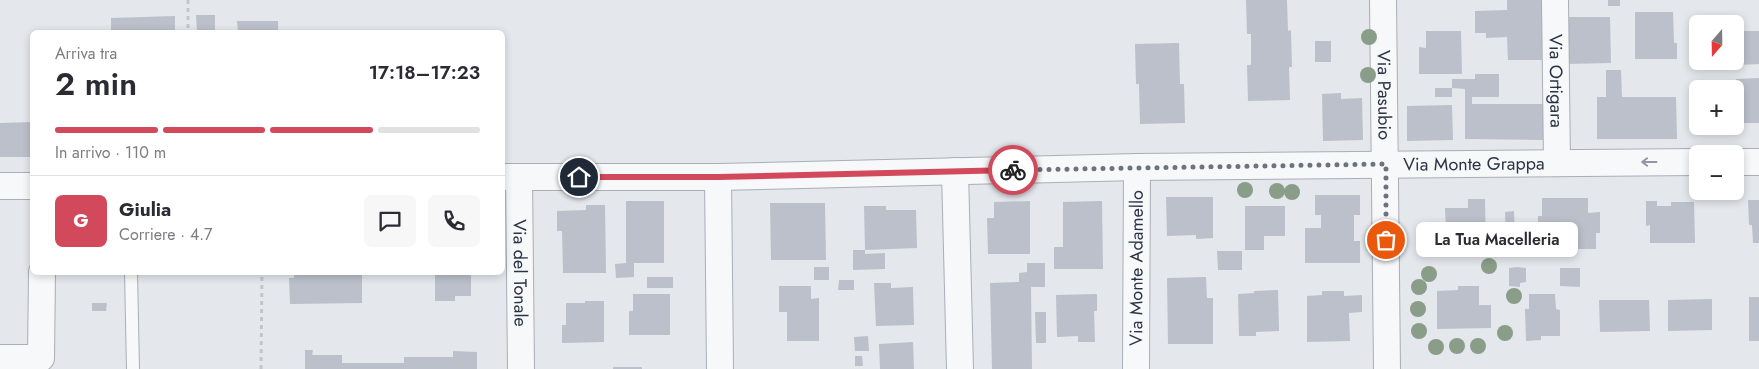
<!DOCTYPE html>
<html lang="it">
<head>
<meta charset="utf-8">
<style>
	body { margin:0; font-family:Jost,sans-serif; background:#f7f7f7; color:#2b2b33; height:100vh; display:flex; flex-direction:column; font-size:19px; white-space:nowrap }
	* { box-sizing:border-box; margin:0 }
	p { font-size:16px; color:#7c7c81 }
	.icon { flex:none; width:28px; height:28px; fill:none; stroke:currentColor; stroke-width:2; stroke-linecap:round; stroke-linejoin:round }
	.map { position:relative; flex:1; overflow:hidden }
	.details { position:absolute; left:30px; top:30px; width:475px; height:245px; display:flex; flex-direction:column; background:#fff; border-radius:8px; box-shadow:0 2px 8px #0003 }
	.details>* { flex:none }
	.needle { width:32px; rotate:200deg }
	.buttons { position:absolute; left:1689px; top:15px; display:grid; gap:10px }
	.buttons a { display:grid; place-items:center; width:55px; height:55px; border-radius:8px; background:#fff; box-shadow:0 2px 8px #0003; font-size:25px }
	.pin { position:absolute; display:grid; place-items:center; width:42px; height:42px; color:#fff; margin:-21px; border:2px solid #fff; border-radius:50%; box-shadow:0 1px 5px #0007 }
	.courier { position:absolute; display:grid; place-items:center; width:50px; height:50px; margin:-25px; border:4px solid #d1495b; border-radius:50%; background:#fff; color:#222; box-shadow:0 1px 6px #0007 }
	.bubble { position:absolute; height:35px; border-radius:8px; background:#fff; box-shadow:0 2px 8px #0003; font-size:16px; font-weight:600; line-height:35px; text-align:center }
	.overview em { font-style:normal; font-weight:600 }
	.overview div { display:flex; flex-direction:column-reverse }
	.overview { display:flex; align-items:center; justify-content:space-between; height:85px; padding:0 25px }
	h1 { font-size:32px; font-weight:600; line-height:38px }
	.bar { display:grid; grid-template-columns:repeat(4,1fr); gap:8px 5px; align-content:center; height:60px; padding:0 25px }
	.bar i { height:6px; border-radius:4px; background:#e1e1e2 }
	.bar .current { background:#d1495b }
	.bar p { grid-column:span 4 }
	.line { display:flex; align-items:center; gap:12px; padding:0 25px; border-top:1px solid #e1e1e2 }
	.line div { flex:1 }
	.round { display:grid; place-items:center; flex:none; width:52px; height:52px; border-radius:8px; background:#f7f7f7 }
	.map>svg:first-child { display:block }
	.building { fill:#bbc0ca }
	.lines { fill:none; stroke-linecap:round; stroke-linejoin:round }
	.lane-casing { stroke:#a9aeb7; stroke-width:14 }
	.street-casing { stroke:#a9aeb7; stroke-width:28 }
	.path { stroke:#c2c5cb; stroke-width:3; stroke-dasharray:4 4; stroke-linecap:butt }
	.lane { stroke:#f7f8fa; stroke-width:12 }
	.street { stroke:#f7f8fa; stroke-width:26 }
	.tree { fill:#899d89 }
	.oneway { stroke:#9196a0 }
	.done { stroke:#6c737f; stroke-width:5; stroke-dasharray:0 9 }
	.route { stroke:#d1495b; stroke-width:6 }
	.labels { text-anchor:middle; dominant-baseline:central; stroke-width:4; stroke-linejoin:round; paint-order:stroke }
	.street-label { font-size:18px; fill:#2b3445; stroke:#f4f6f9 }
</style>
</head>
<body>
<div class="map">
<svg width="1759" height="369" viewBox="0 0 1759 369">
	<rect width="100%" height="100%" fill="#e4e7ec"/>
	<path class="building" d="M 1246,0 L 1287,0 L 1288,31 L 1291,30 L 1292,67 L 1289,67 L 1290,100 L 1248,101 L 1247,65 L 1251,65 L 1251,34 L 1247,34 Z
		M 1507,0 L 1543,0 L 1544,60 L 1508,60 L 1507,37 L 1486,38 L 1486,33 L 1475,33 L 1475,11 L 1507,10 Z
		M 1608,0 L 1620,0 L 1620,6 L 1608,6 Z
		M 1635,12 L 1673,12 L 1674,43 L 1677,43 L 1677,59 L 1635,59 Z
		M 196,15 L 215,15 L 215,32 L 197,32 Z
		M 175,16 L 175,32 L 111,32 L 111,18 Z
		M 1567,17 L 1610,17 L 1611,63 L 1567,64 Z
		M 237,21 L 278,21 L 278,32 L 238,32 Z
		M 1426,31 L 1461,31 L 1462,74 L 1419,74 L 1419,47 L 1426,48 Z
		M 1739,31 L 1759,31 L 1759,64 L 1739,65 Z
		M 1315,41 L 1331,41 L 1331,62 L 1315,62 Z
		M 1179,43 L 1180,84 L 1184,84 L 1185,123 L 1140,124 L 1139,84 L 1136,84 L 1135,44 Z
		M 1606,70 L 1621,70 L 1622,97 L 1676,97 L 1677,139 L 1597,139 L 1597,97 L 1606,97 Z
		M 1475,74 L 1499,74 L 1499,97 L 1472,97 L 1472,104 L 1545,104 L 1544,140 L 1465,139 L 1465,89 L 1452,88 L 1452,79 L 1475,79 Z
		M 1759,78 L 1759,123 L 1735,123 L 1736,79 Z
		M 1435,88 L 1452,88 L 1452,97 L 1435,97 Z
		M 1341,93 L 1341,99 L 1362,98 L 1363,140 L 1323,141 L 1322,94 Z
		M 1452,105 L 1453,140 L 1407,141 L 1407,106 Z
		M 32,122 L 32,157 L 0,157 L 0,123 Z
		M 1315,195 L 1360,195 L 1360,215 L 1354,215 L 1354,241 L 1360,241 L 1360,263 L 1305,263 L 1305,228 L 1321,228 L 1321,215 L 1315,215 Z
		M 1166,197 L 1213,197 L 1213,238 L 1196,239 L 1196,235 L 1167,236 Z
		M 1542,198 L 1588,198 L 1588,213 L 1600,212 L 1600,233 L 1596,233 L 1596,249 L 1554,249 L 1554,235 L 1552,235 L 1552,225 L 1538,224 L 1538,216 L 1542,216 Z
		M 1468,199 L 1485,199 L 1486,247 L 1443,248 L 1443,230 L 1446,229 L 1445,208 L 1468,208 Z
		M 1748,200 L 1759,200 L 1759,243 L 1753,243 L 1752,225 L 1749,225 Z
		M 626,201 L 664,201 L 664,263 L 634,263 L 634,277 L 616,278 L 615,264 L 626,263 Z
		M 1030,201 L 1030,254 L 988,254 L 987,218 L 994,218 L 994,202 Z
		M 1102,201 L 1103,269 L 1054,269 L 1054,247 L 1063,247 L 1063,202 Z
		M 1646,201 L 1657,201 L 1657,206 L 1671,206 L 1671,202 L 1694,202 L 1695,243 L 1650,243 L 1650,225 L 1646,226 Z
		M 770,203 L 825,203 L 826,260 L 771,260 Z
		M 586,205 L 605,205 L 606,273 L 563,273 L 562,231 L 557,231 L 557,211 L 586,210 Z
		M 864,206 L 886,206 L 886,210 L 916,210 L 917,248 L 865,250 Z
		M 1245,206 L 1285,206 L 1285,236 L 1264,236 L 1264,250 L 1245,250 Z
		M 1514,211 L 1515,241 L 1506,241 L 1505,212 Z
		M 853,250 L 865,250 L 865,254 L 885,253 L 885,269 L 853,270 Z
		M 1217,251 L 1242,251 L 1242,270 L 1218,270 Z
		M 1027,263 L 1045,263 L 1045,287 L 1031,287 L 1032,369 L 992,369 L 990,283 L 1019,282 L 1019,273 L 1027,272 Z
		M 814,267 L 829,267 L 829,280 L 814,280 Z
		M 1517,267 L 1526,268 L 1526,282 L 1520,283 L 1520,287 L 1509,286 L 1509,268 Z
		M 1560,268 L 1580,268 L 1580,287 L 1560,286 Z
		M 294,272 L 362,272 L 362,303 L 290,304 L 289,278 L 294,278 Z
		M 435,272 L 471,272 L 471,296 L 455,296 L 455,301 L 435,301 Z
		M 647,277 L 673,277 L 673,288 L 647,288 Z
		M 1206,277 L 1207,298 L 1213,298 L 1213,344 L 1168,344 L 1167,278 Z
		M 839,280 L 854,280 L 854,290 L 838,290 Z
		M 874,283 L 891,283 L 891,288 L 913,287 L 914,325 L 876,326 Z
		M 779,286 L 811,286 L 811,299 L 819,298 L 819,341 L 787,341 L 787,312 L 779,312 Z
		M 1458,286 L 1479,286 L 1479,305 L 1491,305 L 1491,328 L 1437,329 L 1437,291 L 1458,290 Z
		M 1278,290 L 1279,331 L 1256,332 L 1256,336 L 1239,336 L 1238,294 L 1254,293 L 1254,291 Z
		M 1322,291 L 1344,291 L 1344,296 L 1362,295 L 1362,312 L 1349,313 L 1350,341 L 1307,342 L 1307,296 L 1322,295 Z
		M 633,294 L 670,294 L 670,335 L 629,335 L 629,311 L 633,311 Z
		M 1097,294 L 1097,311 L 1094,311 L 1095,342 L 1078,342 L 1078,336 L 1057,337 L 1056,295 Z
		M 1529,294 L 1555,294 L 1556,309 L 1560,310 L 1560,336 L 1541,336 L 1541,340 L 1526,341 L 1525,309 L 1529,309 Z
		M 1749,297 L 1759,297 L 1759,341 L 1749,341 Z
		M 1712,299 L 1712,330 L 1668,331 L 1668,300 Z
		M 1599,300 L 1649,300 L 1650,331 L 1600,332 Z
		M 585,301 L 604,301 L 604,342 L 562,343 L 562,325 L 566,325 L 566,303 L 585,303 Z
		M 92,303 L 107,303 L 106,311 L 92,311 Z
		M 1035,312 L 1046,312 L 1046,343 L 1036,343 Z
		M 868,336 L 869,351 L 855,351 L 854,337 Z
		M 913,342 L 914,369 L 880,369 L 879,344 Z
		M 305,350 L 313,350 L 312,355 L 342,355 L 342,363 L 404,363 L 404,357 L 453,357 L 453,351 L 477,352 L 477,369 L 305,369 Z
		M 855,356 L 862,356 L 863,366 L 855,366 Z
		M 613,367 L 642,367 L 642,369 L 613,369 Z"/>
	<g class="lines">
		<defs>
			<path id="lane" d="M 131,272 L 133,369"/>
			<g id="street">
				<path id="s1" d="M 1383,0 L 1387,369"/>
				<path id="s2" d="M 1555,0 L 1557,163"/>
				<path d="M 1735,162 L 1759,162"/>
				<path d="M 955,171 L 960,369"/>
				<path id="s3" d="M 502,177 L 718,177 L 1137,167 L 1698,162"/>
				<path id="s4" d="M 519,177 L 521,369"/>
				<path d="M 718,177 L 720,369"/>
				<path d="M 0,186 L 32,186"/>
				<path d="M 0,358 L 41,358 L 42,272"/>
				<path id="s5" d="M 1136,369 L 1137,167"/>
			</g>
		</defs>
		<use href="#lane" class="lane-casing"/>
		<use href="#street" class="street-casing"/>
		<path class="path" d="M 188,0 L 188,32
			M 261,369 L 262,272"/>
		<use href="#lane" class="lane"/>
		<use href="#street" class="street"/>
	</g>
	<g class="tree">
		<circle cx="1369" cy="37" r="8"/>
		<circle cx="1368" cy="75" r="8"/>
		<circle cx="1245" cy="190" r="8"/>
		<circle cx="1277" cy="191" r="8"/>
		<circle cx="1292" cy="192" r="8"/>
		<circle cx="1489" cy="266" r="8"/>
		<circle cx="1429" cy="274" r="8"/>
		<circle cx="1419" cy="287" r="8"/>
		<circle cx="1514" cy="296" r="8"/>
		<circle cx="1418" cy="309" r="8"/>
		<circle cx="1419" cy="331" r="8"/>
		<circle cx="1505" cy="333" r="8"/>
		<circle cx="1457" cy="346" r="8"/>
		<circle cx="1478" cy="346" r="8"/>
		<circle cx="1436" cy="347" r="8"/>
	</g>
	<defs><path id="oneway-shaft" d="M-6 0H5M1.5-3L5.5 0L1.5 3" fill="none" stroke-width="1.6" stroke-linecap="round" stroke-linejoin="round" transform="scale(1.25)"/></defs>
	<use class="oneway" href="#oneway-shaft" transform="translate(1649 162) rotate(180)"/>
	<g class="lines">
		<path class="done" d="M 1013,170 L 1386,164 L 1386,240"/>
		<path class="route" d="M 579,177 L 718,177 L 1013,170"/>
	</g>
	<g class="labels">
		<g class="street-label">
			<text stroke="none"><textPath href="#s2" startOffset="81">Via Ortigara</textPath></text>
			<text stroke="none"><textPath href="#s1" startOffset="95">Via Pasubio</textPath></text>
			<text stroke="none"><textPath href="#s3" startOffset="972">Via Monte Grappa</textPath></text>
			<text stroke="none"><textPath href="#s5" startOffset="101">Via Monte Adamello</textPath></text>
			<text stroke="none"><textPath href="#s4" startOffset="96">Via del Tonale</textPath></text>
		</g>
	</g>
</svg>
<div class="buttons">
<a><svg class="needle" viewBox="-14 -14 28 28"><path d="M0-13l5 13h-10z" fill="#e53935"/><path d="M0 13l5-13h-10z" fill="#7c7c81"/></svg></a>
<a>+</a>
<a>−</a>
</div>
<div class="pin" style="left:1386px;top:240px;background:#ea580c"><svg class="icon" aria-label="bag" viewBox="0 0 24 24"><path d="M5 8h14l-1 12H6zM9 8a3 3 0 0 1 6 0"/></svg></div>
<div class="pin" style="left:579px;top:177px;background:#1f2937"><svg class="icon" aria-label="home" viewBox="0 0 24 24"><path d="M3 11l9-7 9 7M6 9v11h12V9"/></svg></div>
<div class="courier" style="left:1013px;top:170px"><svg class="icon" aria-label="bike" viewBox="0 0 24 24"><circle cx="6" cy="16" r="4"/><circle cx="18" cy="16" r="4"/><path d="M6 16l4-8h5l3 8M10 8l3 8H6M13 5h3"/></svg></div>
<div class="bubble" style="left:1416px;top:222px;width:162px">La Tua Macelleria</div>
<section class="details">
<div class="overview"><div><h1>2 min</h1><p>Arriva tra</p></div><em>17:18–17:23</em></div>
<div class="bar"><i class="current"></i><i class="current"></i><i class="current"></i><i></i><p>In arrivo · 110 m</p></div>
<div class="line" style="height:90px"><b class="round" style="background:#d1495b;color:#fff">G</b><div><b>Giulia</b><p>Corriere · 4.7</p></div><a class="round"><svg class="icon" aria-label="chat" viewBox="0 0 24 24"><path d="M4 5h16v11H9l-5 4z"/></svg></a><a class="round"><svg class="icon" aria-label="phone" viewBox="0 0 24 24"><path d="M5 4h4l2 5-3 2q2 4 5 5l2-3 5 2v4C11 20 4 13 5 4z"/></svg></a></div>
</section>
</div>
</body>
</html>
